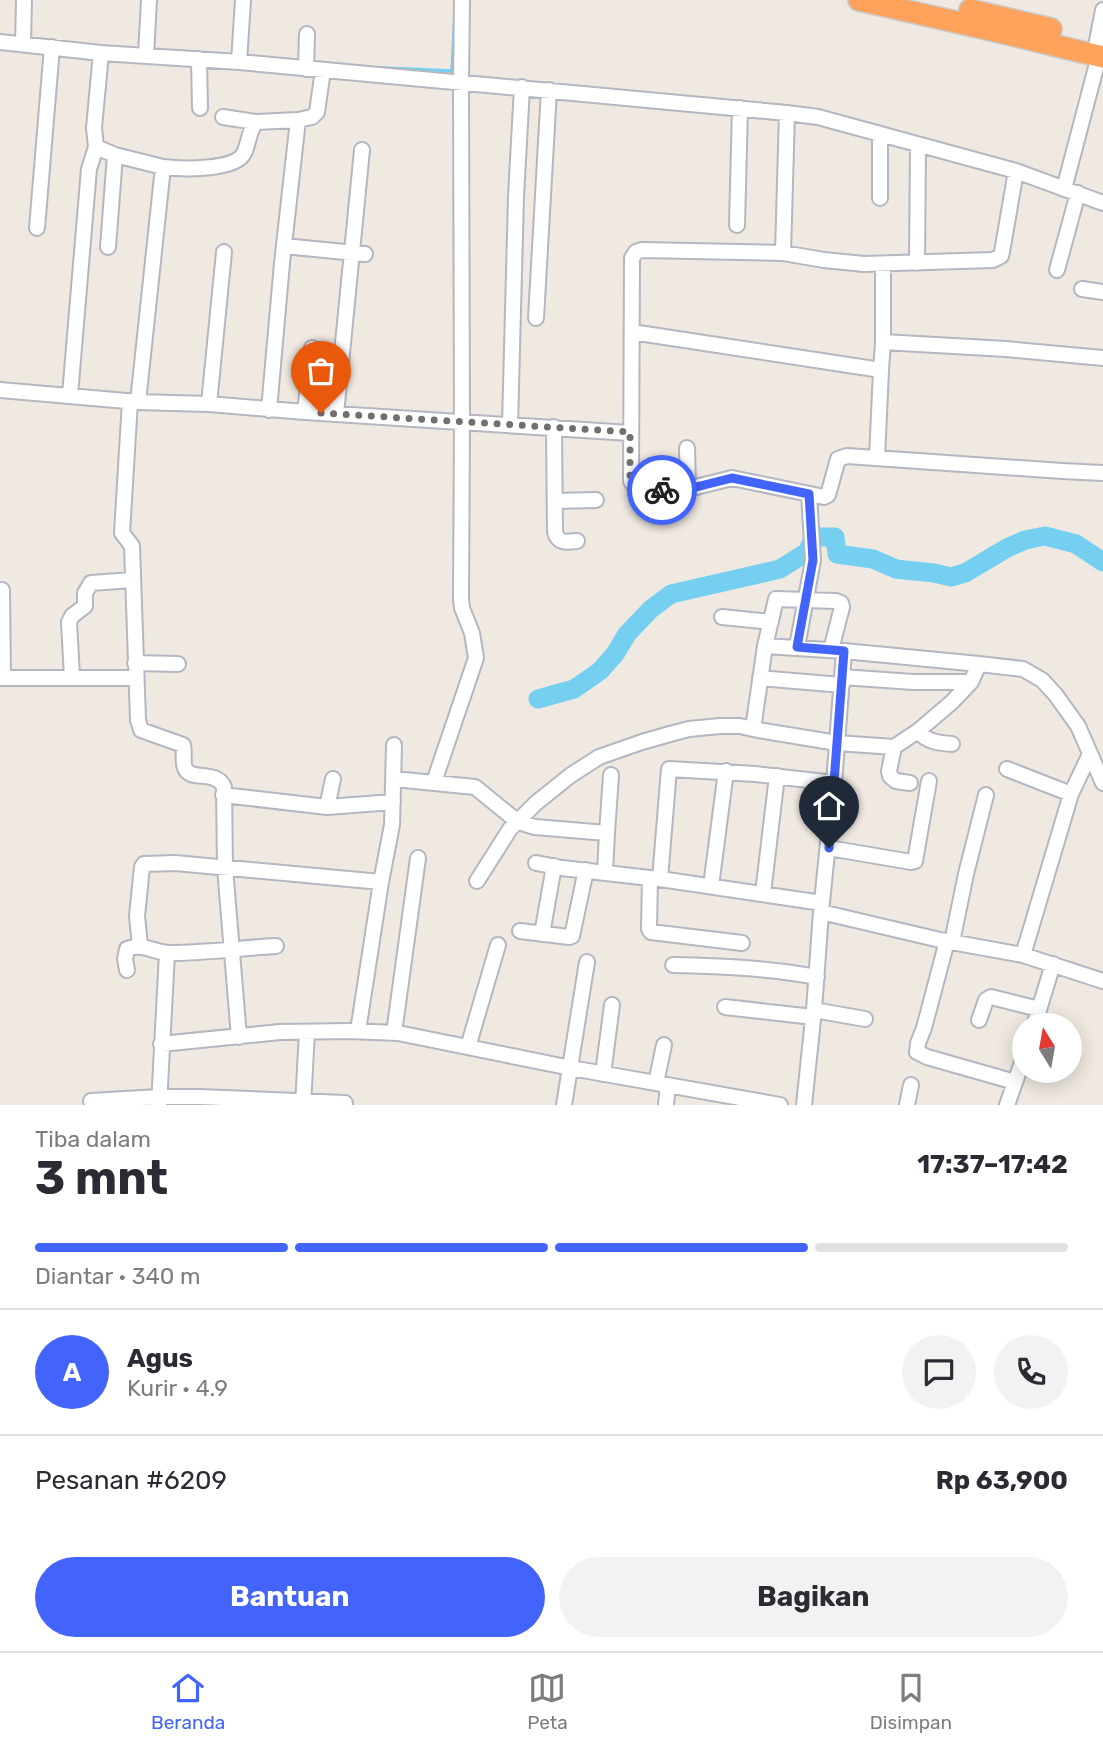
<!DOCTYPE html>
<html lang="id">
<head>
<meta charset="utf-8">
<style>
	body { margin:0; font-family:Rubik,sans-serif; background:#f2f2f3; color:#2b2b33; height:100vh; display:flex; flex-direction:column; font-size:26px; white-space:nowrap }
	* { box-sizing:border-box; margin:0 }
	p { font-size:23px; color:#7c7c81 }
	.icon { flex:none; width:38px; height:38px; fill:none; stroke:currentColor; stroke-width:2; stroke-linecap:round; stroke-linejoin:round }
	.map { position:relative; height:1105px; overflow:hidden }
	.panel { display:flex; flex-direction:column; background:#fff; flex:1 }
	.panel>* { flex:none }
	.needle { width:46px; rotate:349deg }
	.fabs { position:absolute; left:1012px; top:1013px; display:grid; gap:14px }
	.fabs a { display:grid; place-items:center; width:70px; height:70px; border-radius:50%; background:#fff; box-shadow:0 4px 18px #0003; font-size:35px }
	.pin { position:absolute; display:grid; place-items:center; width:60px; height:60px; color:#fff; margin:-72px -30px; border-radius:50% 50% 50% 0; rotate:-45deg; box-shadow:0 0 7px #0007 }
	.pin .icon { rotate:45deg }
	.courier { position:absolute; display:grid; place-items:center; width:70px; height:70px; margin:-35px; border:5px solid #4264fb; border-radius:50%; background:#fff; color:#222; box-shadow:0 2px 9px #0007 }
	.head em { font-style:normal; font-weight:700 }
	.head div { display:flex; flex-direction:column-reverse }
	.head { display:flex; align-items:center; justify-content:space-between; height:119px; padding:0 35px }
	h1 { font-size:46px; font-weight:700; line-height:52px }
	.bar { display:grid; grid-template-columns:repeat(4,1fr); gap:10px 7px; align-content:center; height:84px; padding:0 35px }
	.bar i { height:9px; border-radius:5px; background:#e1e1e2 }
	.bar .current { background:#4264fb }
	.bar p { grid-column:span 4 }
	.line { display:flex; align-items:center; gap:18px; padding:0 35px; border-top:2px solid #e1e1e2 }
	.line div { flex:1 }
	.round { display:grid; place-items:center; flex:none; width:74px; height:74px; border-radius:37px; background:#f2f2f3 }
	.cta { display:flex; gap:14px; margin-top:auto; padding:14px 35px }
	.cta a { flex:1; height:80px; border-radius:42px; background:#4264fb; color:#fff; font-size:28px; font-weight:700; line-height:80px; text-align:center }
	.cta a+a { background:#f2f2f3; color:#2b2b33 }
	.dock { display:flex; justify-content:space-around; align-items:center; height:98px; border-top:2px solid #e1e1e2; background:#fff; font-size:19px; color:#7c7c81 }
	.dock a { display:grid; justify-items:center; gap:4px }
	.dock .current { color:#4264fb }
	.map>svg:first-child { display:block }
	.lines { fill:none; stroke-linecap:round; stroke-linejoin:round }
	.stream { stroke:#75cff0; stroke-width:3.5 }
	.river { stroke:#75cff0; stroke-width:19 }
	.minor-casing { stroke:#b4b7c1; stroke-width:18 }
	.highway-casing { stroke:#c9c9c9; stroke-width:24 }
	.minor { stroke:#fff; stroke-width:14 }
	.highway { stroke:#ffa35c; stroke-width:21 }
	.done { stroke:#726f6d; stroke-width:7; stroke-dasharray:0 12.6 }
	.route { stroke:#4264fb; stroke-width:9 }
</style>
</head>
<body>
<div class="map">
<svg width="1103" height="1105" viewBox="0 0 1103 1105">
	<rect width="100%" height="100%" fill="#efe9e1"/>
	<g class="lines">
		<path class="stream" d="M 382,68 L 452,71 L 455,13"/>
		<path class="river" d="M 538,699 L 574,689 L 600,671 L 615,654 L 627,634 L 651,609 L 671,594 L 780,569 L 807,552 L 814,537 L 835,537 L 837,554 L 873,559 L 896,569 L 934,573 L 951,577 L 965,573 L 1007,548 L 1025,540 L 1045,536 L 1076,544 L 1103,562"/>
		<defs>
			<path id="minor" d="M 1097,41 L 1103,10
				M 0,42 L 101,53 L 239,62 L 787,113 L 818,117 L 1016,171 L 1103,203
				M 23,44 L 24,0
				M 101,53 L 94,128 L 96,147 L 115,155 L 163,167 L 138,402
				M 146,55 L 149,0
				M 199,59 L 200,108
				M 239,62 L 243,0
				M 306,69 L 307,34
				M 223,117 L 256,122
				M 163,167 C 180,169 236,171 244,153 C 249,143 249,130 256,122 L 298,120 L 312,117 L 317,112 L 323,70
				M 1016,171 L 1002,252 L 1001,256 L 993,260 L 864,264 L 824,260 L 783,253 L 642,250 L 636,252 L 632,258 L 631,481 L 635,487 L 647,490 L 668,490 L 688,489 L 732,478 L 824,497 L 828,495 L 838,459 L 847,456 L 1062,471 L 1103,473
				M 1064,189 L 1099,56
				M 880,198 L 880,134
				M 737,225 L 740,108
				M 37,228 L 52,47
				M 284,246 L 365,254
				M 108,247 L 115,155
				M 783,253 L 787,113
				M 917,263 L 918,145
				M 1057,270 L 1078,193
				M 1082,289 L 1103,292
				M 536,318 L 549,90
				M 632,332 L 881,370 L 883,342 L 1006,349 L 1103,358
				M 883,342 L 883,264
				M 0,390 L 138,402 L 209,404 L 305,412 L 630,433
				M 70,395 L 89,169 L 96,147
				M 130,401 L 122,533 L 132,546 L 138,720 L 141,730 L 183,745 C 185,752 182,761 185,768 C 190,782 216,769 224,787 L 225,868 L 239,1037
				M 209,404 L 224,252
				M 269,410 L 282,263 L 298,120
				M 305,412 L 312,348
				M 336,414 L 362,150
				M 510,425 L 516,196 L 522,87
				M 554,427 L 555,532 C 558,544 567,542 577,541
				M 687,448 L 688,489
				M 877,458 L 881,370
				M 555,501 L 596,500
				M 2,590 L 3,678
				M 722,617 L 771,622
				M 765,646 L 844,651 L 834,783 L 821,912 L 814,1010 L 804,1105
				M 797,647 L 813,560 L 809,494
				M 135,663 L 178,664
				M 979,664 L 1023,669 L 1042,680 L 1055,694 L 1078,726 L 1103,783
				M 72,677 L 69,622 L 72,616 L 85,606 L 85,593 L 91,583 L 132,580
				M 842,677 L 913,682 L 971,682
				M 0,678 L 136,678
				M 760,678 L 842,685
				M 753,729 L 765,646 L 776,599 L 836,601 L 841,603 L 842,607 L 831,650
				M 918,731 C 927,742 939,743 952,744
				M 894,747 L 889,771 L 890,776 L 896,781 L 910,783
				M 1007,769 L 1071,794
				M 394,779 L 475,787 L 518,822 L 535,827 L 607,833 L 605,872
				M 434,782 L 476,658 L 472,633 L 462,608 L 461,599 L 462,422 L 461,82 L 462,0
				M 223,795 L 327,807 L 333,779
				M 327,807 L 393,802
				M 607,833 L 611,775
				M 829,848 L 911,862 L 915,861 L 929,781
				M 536,863 L 562,868 L 667,880 L 822,903
				M 650,878 L 649,929 L 651,932 L 742,943
				M 660,879 L 669,769 L 755,774 L 834,783
				M 477,881 L 510,829 L 536,803 L 571,775 L 599,757 L 642,742 L 670,734 L 689,729 L 720,726 L 740,726 L 758,730 L 837,743 L 894,747 L 918,731 L 952,702 L 971,682 L 979,664 L 844,651
				M 711,886 L 726,771
				M 763,893 L 777,776
				M 821,912 L 940,940 L 1023,955 L 1103,981
				M 520,931 L 569,937 L 572,936 L 586,870
				M 542,934 L 554,866
				M 947,941 L 924,1028 L 918,1043 L 917,1052 L 927,1057 L 1015,1082
				M 952,942 L 966,874 L 986,795
				M 140,946 L 137,916 L 142,867 L 144,864 L 175,863 L 381,882
				M 1023,955 L 1071,794 L 1090,754
				M 673,965 C 721,966 769,968 817,977
				M 127,970 L 125,959 L 127,949 C 142,942 154,953 170,953 C 205,953 240,948 276,946
				M 725,1007 L 813,1017
				M 814,1010 L 865,1019
				M 979,1020 L 986,1000 L 991,997 L 1039,1009
				M 1034,1026 L 1053,964
				M 358,1031 L 381,882 L 392,825 L 394,745
				M 394,1033 L 418,858
				M 161,1044 L 280,1032 L 349,1031 L 398,1033 L 571,1068 L 780,1105
				M 468,1047 L 498,945
				M 603,1074 L 612,1005
				M 656,1083 L 664,1045
				M 91,1101 L 159,1097 L 200,1097 L 345,1103
				M 159,1105 L 167,953
				M 303,1105 L 307,1032
				M 564,1105 L 587,962
				M 666,1105 L 668,1085
				M 907,1105 L 911,1085
				M 1007,1105 L 1024,1057"/>
			<path id="highway" d="M 859,0 L 987,29 L 1103,57
				M 970,10 L 1051,29"/>
		</defs>
		<use href="#minor" class="minor-casing"/>
		<use href="#highway" class="highway-casing"/>
		<use href="#minor" class="minor"/>
		<use href="#highway" class="highway"/>
	</g>
	<g class="lines">
		<path class="done" d="M 321,413 L 630,432 L 630,477 L 632,485 L 647,490 L 662,490"/>
		<path class="route" d="M 662,490 L 688,489 L 732,478 L 809,494 L 813,560 L 797,647 L 844,651 L 829,848"/>
	</g>
</svg>
<div class="fabs">
<a><svg class="needle" viewBox="-14 -14 28 28"><path d="M0-13l5 13h-10z" fill="#e53935"/><path d="M0 13l5-13h-10z" fill="#7c7c81"/></svg></a>
</div>
<div class="pin" style="left:321px;top:413px;background:#ea580c"><svg class="icon" aria-label="bag" viewBox="0 0 24 24"><path d="M5 8h14l-1 12H6zM9 8a3 3 0 0 1 6 0"/></svg></div>
<div class="pin" style="left:829px;top:848px;background:#1f2937"><svg class="icon" aria-label="home" viewBox="0 0 24 24"><path d="M3 11l9-7 9 7M6 9v11h12V9"/></svg></div>
<div class="courier" style="left:662px;top:490px"><svg class="icon" aria-label="bike" viewBox="0 0 24 24"><circle cx="6" cy="16" r="4"/><circle cx="18" cy="16" r="4"/><path d="M6 16l4-8h5l3 8M10 8l3 8H6M13 5h3"/></svg></div>
</div>
<section class="panel">
<div class="head"><div><h1>3 mnt</h1><p>Tiba dalam</p></div><em>17:37–17:42</em></div>
<div class="bar"><i class="current"></i><i class="current"></i><i class="current"></i><i></i><p>Diantar · 340 m</p></div>
<div class="line" style="height:126px"><b class="round" style="background:#4264fb;color:#fff">A</b><div><b>Agus</b><p>Kurir · 4.9</p></div><a class="round"><svg class="icon" aria-label="chat" viewBox="0 0 24 24"><path d="M4 5h16v11H9l-5 4z"/></svg></a><a class="round"><svg class="icon" aria-label="phone" viewBox="0 0 24 24"><path d="M5 4h4l2 5-3 2q2 4 5 5l2-3 5 2v4C11 20 4 13 5 4z"/></svg></a></div>
<div class="line" style="height:91px"><div>Pesanan #6209</div><b>Rp 63,900</b></div>
<div class="cta"><a>Bantuan</a><a>Bagikan</a></div>
</section>
<nav class="dock">
<a class="current"><svg class="icon" aria-label="home" viewBox="0 0 24 24"><path d="M3 11l9-7 9 7M6 9v11h12V9"/></svg>Beranda</a>
<a><svg class="icon" aria-label="map" viewBox="0 0 24 24"><path d="M3 6l6-2 6 2 6-2v14l-6 2-6-2-6 2zM9 4v14M15 6v14"/></svg>Peta</a>
<a><svg class="icon" aria-label="saved" viewBox="0 0 24 24"><path d="M7 4h10v16l-5-4-5 4z"/></svg>Disimpan</a>
</nav>
</body>
</html>
